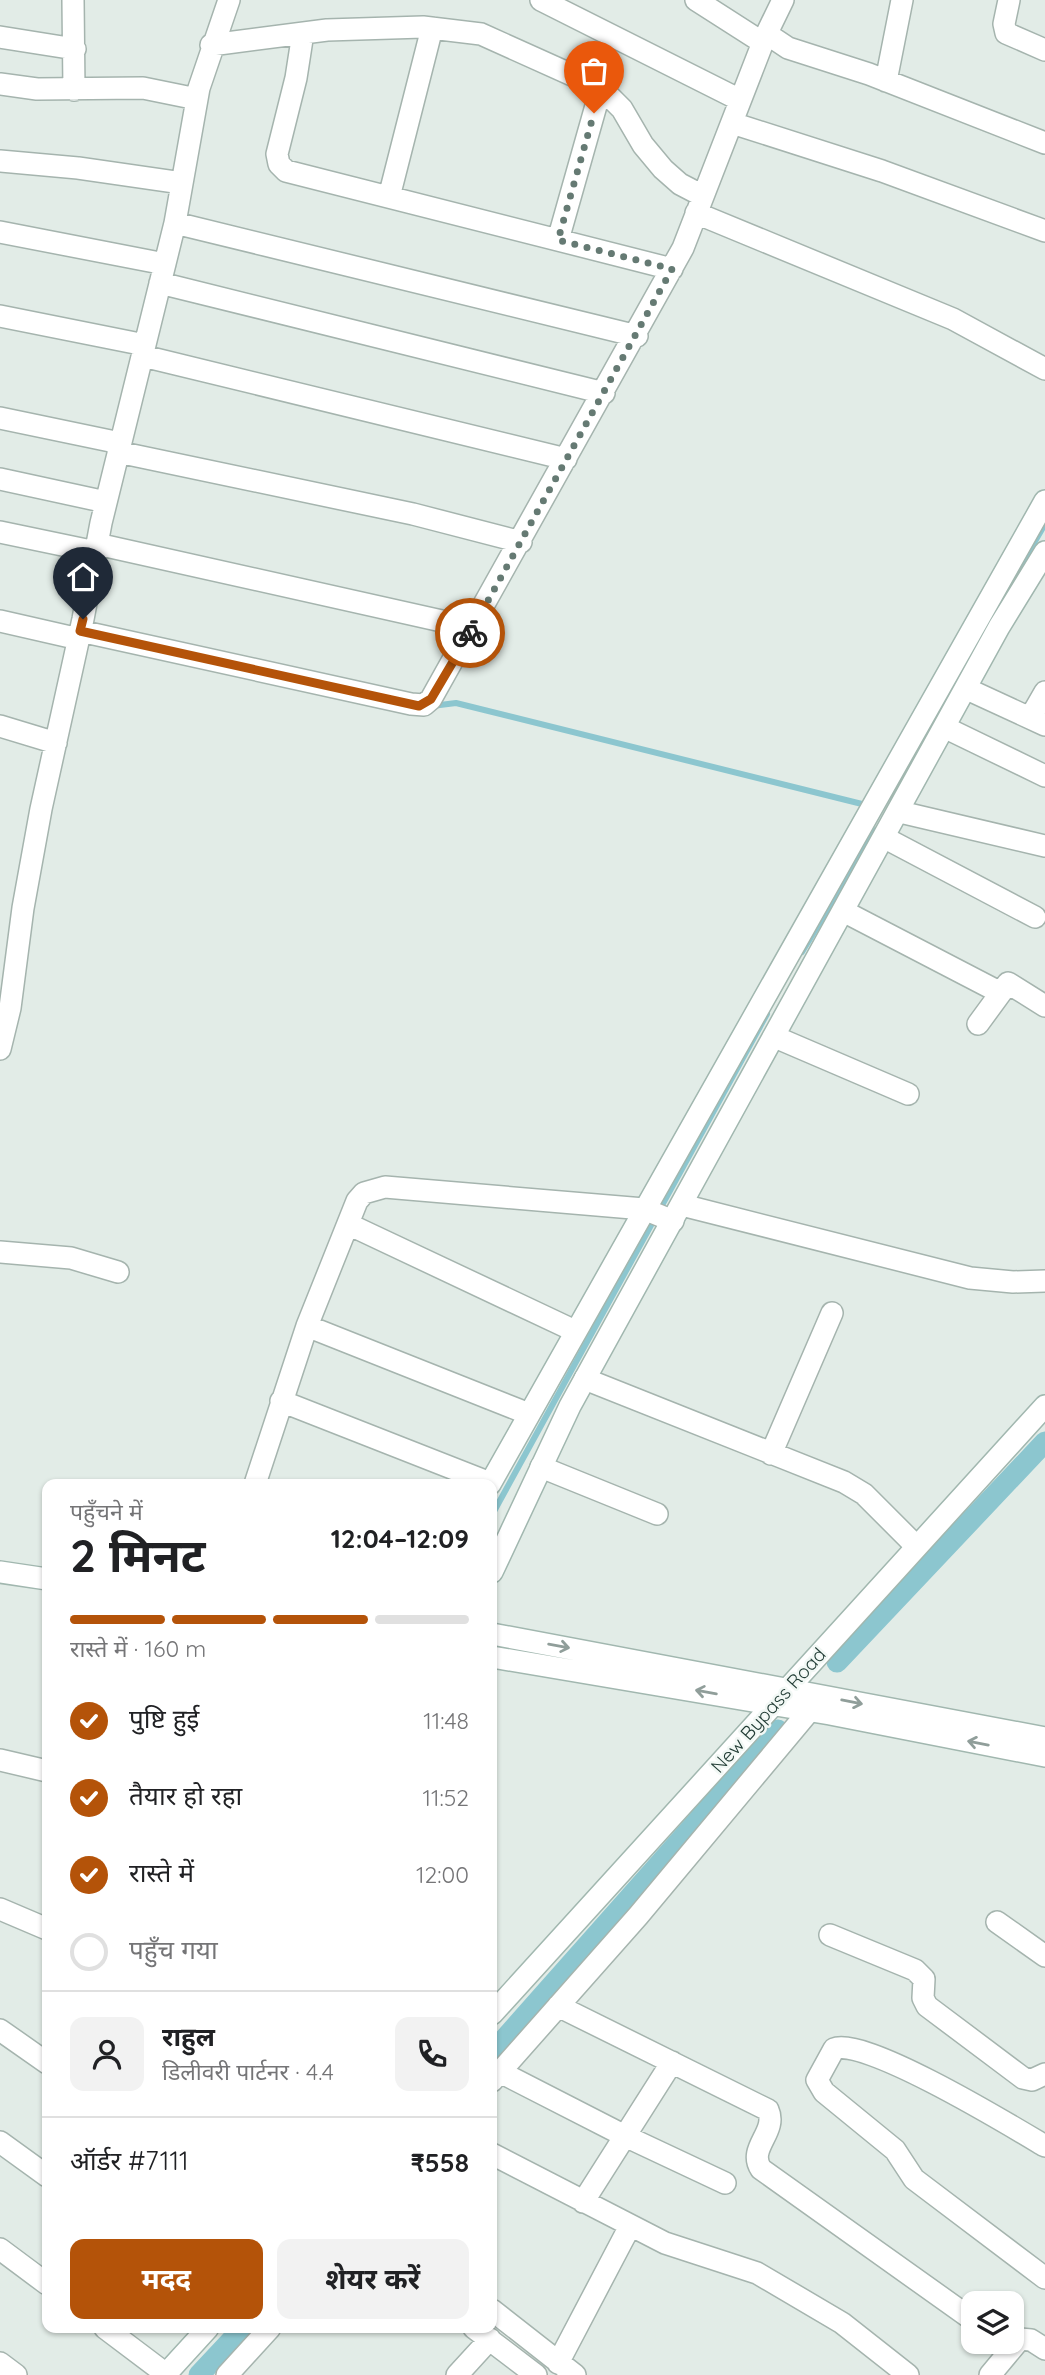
<!DOCTYPE html>
<html lang="hi">
<head>
<meta charset="utf-8">
<style>
	body { margin:0; font-family:Quicksand,"Noto Sans Devanagari",sans-serif; background:#f2f2f2; color:#202124; height:100vh; display:flex; flex-direction:column; font-size:26px; white-space:nowrap }
	* { box-sizing:border-box; margin:0 }
	p { font-size:23px; color:#757577 }
	.icon { flex:none; width:38px; height:38px; fill:none; stroke:currentColor; stroke-width:2; stroke-linecap:round; stroke-linejoin:round }
	.map { position:relative; flex:1; overflow:hidden }
	.details { position:absolute; left:42px; top:1479px; width:455px; height:854px; display:flex; flex-direction:column; background:#fff; border-radius:14px; box-shadow:0 2px 5px #0004 }
	.details>* { flex:none }
	.fabs { position:absolute; left:961px; top:2291px; display:grid; gap:14px }
	.fabs a { display:grid; place-items:center; width:63px; height:63px; border-radius:14px; background:#fff; box-shadow:0 2px 5px #0004; font-size:35px }
	.pin { position:absolute; display:grid; place-items:center; width:60px; height:60px; color:#fff; margin:-72px -30px; border-radius:50% 50% 50% 0; rotate:-45deg; box-shadow:0 0 7px #0007 }
	.pin .icon { rotate:45deg }
	.courier { position:absolute; display:grid; place-items:center; width:70px; height:70px; margin:-35px; border:5px solid #b45309; border-radius:50%; background:#fff; color:#222; box-shadow:0 2px 9px #0007 }
	.headline em { font-style:normal; font-weight:700 }
	.headline div { display:flex; flex-direction:column-reverse }
	.headline { display:flex; align-items:center; justify-content:space-between; height:119px; padding:0 28px }
	h1 { font-size:46px; font-weight:700; line-height:52px }
	.bar { display:grid; grid-template-columns:repeat(4,1fr); gap:10px 7px; align-content:center; height:84px; padding:0 28px }
	.bar i { height:9px; border-radius:5px; background:#e0e0e0 }
	.bar .active { background:#b45309 }
	.bar p { grid-column:span 4 }
	.line { display:flex; align-items:center; gap:18px; padding:0 28px; border-top:2px solid #e0e0e0 }
	.line div { flex:1 }
	.round { display:grid; place-items:center; flex:none; width:74px; height:74px; border-radius:14px; background:#f2f2f2 }
	ol { padding:0 28px; list-style:none }
	li { display:flex; align-items:center; gap:21px; height:77px }
	li p { margin-inline-start:auto }
	li .icon { padding:7px; border-radius:50%; background:#b45309; color:#fff; stroke-width:4 }
	li:last-child { color:#757577 }
	li i { width:38px; height:38px; border:4px solid #e0e0e0; border-radius:50% }
	.action { display:flex; gap:14px; margin-top:auto; padding:14px 28px }
	.action a { flex:1; height:80px; border-radius:14px; background:#b45309; color:#fff; font-size:28px; font-weight:700; line-height:80px; text-align:center }
	.action a+a { background:#f2f2f2; color:#202124 }
	.map>svg:first-child { display:block }
	.lines { fill:none; stroke-linecap:round; stroke-linejoin:round }
	.stream { stroke:#8cc6cf; stroke-width:6 }
	.canal { stroke:#8cc6cf; stroke-width:21 }
	.street-casing { stroke:#a5b4ae; stroke-width:24 }
	.secondary-casing { stroke:#a1b7af; stroke-width:24 }
	.street { stroke:#fff; stroke-width:21 }
	.secondary { stroke:#fff; stroke-width:21 }
	.oneway { stroke:#909e9a }
	.done { stroke:#657a73; stroke-width:7; stroke-dasharray:0 12.6 }
	.route { stroke:#b45309; stroke-width:9 }
	.labels { text-anchor:middle; dominant-baseline:central; stroke-width:5; stroke-linejoin:round; paint-order:stroke }
	.street-label { font-size:19px; fill:#223c35; stroke:#f2f8f5 }
</style>
</head>
<body>
<div class="map">
<svg width="1045" height="2375" viewBox="0 0 1045 2375">
	<rect width="100%" height="100%" fill="#e2ece7"/>
	<g class="lines">
		<path class="stream" d="M 1012,581 L 1045,524
			M 432,706 L 456,703 L 866,805
			M 893,799 L 920,743
			M 802,952 L 876,830
			M 492,1515 L 767,1014"/>
		<path class="canal" d="M 837,1662 L 1045,1442
			M 492,2053 L 778,1730
			M 199,2375 L 243,2328"/>
		<defs>
			<path id="street" d="M 73,0 L 74,90
				M 541,0 L 740,100
				M 696,0 L 757,39 L 765,37 L 783,0
				M 1009,0 L 1004,24 L 1006,33 L 1045,50
				M 303,33 L 296,78 L 277,154 L 279,164 L 286,171 L 672,269
				M 767,34 L 788,48 L 869,74 L 1045,143
				M 0,37 L 75,49
				M 211,45 L 327,30 L 423,27 L 481,34 L 601,88 L 622,109 L 643,145 L 663,169 L 680,184 L 703,196
				M 886,81 L 902,0
				M 0,84 L 37,89 L 143,88 L 197,99
				M 732,123 L 882,171 L 1045,231
				M 0,161 L 78,168 L 182,183
				M 389,197 L 432,28
				M 696,213 L 953,319 L 1045,369
				M 175,223 L 637,336
				M 0,232 L 165,264
				M 558,240 L 601,88
				M 160,283 L 604,393
				M 0,316 L 145,345
				M 143,356 L 566,459
				M 0,418 L 120,443
				M 118,452 L 413,514 L 521,542
				M 0,479 L 106,502
				M 0,532 L 96,552
				M 97,544 L 473,628
				M 0,621 L 79,639
				M 80,631 L 411,704 L 424,705 L 431,699 L 683,248 L 765,37
				M 967,689 L 1045,725
				M 1030,718 L 1045,692
				M 0,726 L 56,743
				M 946,728 L 1045,776
				M 900,812 L 1045,846
				M 885,838 L 1035,917
				M 845,912 L 999,992
				M 978,1024 L 1008,983 L 1045,1006
				M 775,1037 L 908,1094
				M 0,1049 L 10,1008 L 23,908 L 41,809 L 83,619 L 101,523 L 175,223 L 199,88 L 229,0
				M 682,1205 L 970,1278 L 1013,1282 L 1045,1281
				M 348,1224 L 575,1331
				M 0,1252 L 71,1258 L 118,1272
				M 307,1326 L 529,1414
				M 585,1379 L 844,1482 L 864,1494 L 916,1546
				M 281,1401 L 490,1483
				M 771,1454 L 832,1313
				M 541,1467 L 657,1514
				M 255,1484 L 307,1326 L 357,1201 L 364,1193 L 385,1187 L 644,1209 L 673,1221
				M 0,1760 L 47,1771
				M 0,1909 L 47,1929
				M 997,1922 L 1045,1956
				M 830,1935 L 915,1970 L 924,1979 L 923,1998 L 927,2006 L 1023,2078 L 1032,2080 L 1045,2074
				M 558,2006 L 768,2110 C 778,2132 747,2148 761,2169 L 973,2320
				M 0,2030 L 47,2063
				M 500,2072 L 625,2136 L 725,2183
				M 492,2081 L 638,1916 L 810,1710
				M 0,2142 L 47,2176
				M 1045,2146 C 1013,2127 864,2036 834,2049 L 817,2080 L 824,2092 L 895,2150 L 914,2179 L 1045,2278
				M 492,2154 L 665,2243 L 757,2273 L 842,2323 L 908,2375
				M 583,2202 L 672,2062
				M 0,2249 L 47,2284
				M 492,2310 L 575,2375
				M 105,2328 L 166,2374
				M 474,2328 L 536,2375
				M 0,2363 L 16,2375
				M 558,2363 L 630,2226
				M 227,2375 L 270,2328
				M 457,2375 L 490,2339
				M 990,2375 L 1020,2339 L 1031,2340 L 1045,2349"/>
			<path id="secondary" d="M 490,1484 L 1045,501
				M 0,1572 L 47,1579
				M 492,1572 L 570,1406 L 999,627 L 1045,552
				M 492,1634 L 1045,1738
				M 492,1657 L 830,1714 L 1045,1756
				M 492,2014 L 1045,1406
				M 165,2375 L 208,2328"/>
		</defs>
		<use href="#street" class="street-casing"/>
		<use href="#secondary" class="secondary-casing"/>
		<use href="#street" class="street"/>
		<use href="#secondary" class="secondary"/>
	</g>
	<defs><path id="oneway-shaft" d="M-6 0H5M1.5-3L5.5 0L1.5 3" fill="none" stroke-width="1.6" stroke-linecap="round" stroke-linejoin="round" transform="scale(1.75)"/></defs>
	<g class="oneway">
		<use href="#oneway-shaft" transform="translate(559 1646) rotate(10)"/>
		<use href="#oneway-shaft" transform="translate(706 1692) rotate(-170)"/>
		<use href="#oneway-shaft" transform="translate(852 1702) rotate(11)"/>
		<use href="#oneway-shaft" transform="translate(978 1743) rotate(-169)"/>
	</g>
	<g class="lines">
		<path class="done" d="M 470,633 L 672,269 L 558,240 L 594,113"/>
		<path class="route" d="M 83,619 L 80,631 L 419,706 L 431,699 L 470,633"/>
	</g>
	<g class="labels">
		<g class="street-label">
			<text transform="translate(768 1710) rotate(-48)">New Bypass Road</text>
		</g>
	</g>
</svg>
<div class="fabs">
<a><svg class="icon" aria-label="layers" viewBox="0 0 24 24"><path d="M12 4l9 5-9 5-9-5zM3 14l9 5 9-5"/></svg></a>
</div>
<div class="pin" style="left:594px;top:113px;background:#ea580c"><svg class="icon" aria-label="bag" viewBox="0 0 24 24"><path d="M5 8h14l-1 12H6zM9 8a3 3 0 0 1 6 0"/></svg></div>
<div class="pin" style="left:83px;top:619px;background:#1f2937"><svg class="icon" aria-label="home" viewBox="0 0 24 24"><path d="M3 11l9-7 9 7M6 9v11h12V9"/></svg></div>
<div class="courier" style="left:470px;top:633px"><svg class="icon" aria-label="bike" viewBox="0 0 24 24"><circle cx="6" cy="16" r="4"/><circle cx="18" cy="16" r="4"/><path d="M6 16l4-8h5l3 8M10 8l3 8H6M13 5h3"/></svg></div>
<section class="details">
<div class="headline"><div><h1>2 मिनट</h1><p>पहुँचने में</p></div><em>12:04–12:09</em></div>
<div class="bar"><i class="active"></i><i class="active"></i><i class="active"></i><i></i><p>रास्ते में · 160 m</p></div>
<ol>
<li><svg class="icon" aria-label="check" viewBox="0 0 24 24"><path d="M5 12l5 5 9-10"/></svg>पुष्टि हुई<p>11:48</p></li>
<li><svg class="icon" aria-label="check" viewBox="0 0 24 24"><path d="M5 12l5 5 9-10"/></svg>तैयार हो रहा<p>11:52</p></li>
<li><svg class="icon" aria-label="check" viewBox="0 0 24 24"><path d="M5 12l5 5 9-10"/></svg>रास्ते में<p>12:00</p></li>
<li><i></i>पहुँच गया</li>
</ol>
<div class="line" style="height:126px"><a class="round"><svg class="icon" aria-label="person" viewBox="0 0 24 24"><circle cx="12" cy="8" r="4"/><path d="M4 21q1-7 8-7t8 7"/></svg></a><div><b>राहुल</b><p>डिलीवरी पार्टनर · 4.4</p></div><a class="round"><svg class="icon" aria-label="phone" viewBox="0 0 24 24"><path d="M5 4h4l2 5-3 2q2 4 5 5l2-3 5 2v4C11 20 4 13 5 4z"/></svg></a></div>
<div class="line" style="height:91px"><div>ऑर्डर #7111</div><b>₹558</b></div>
<div class="action"><a>मदद</a><a>शेयर करें</a></div>
</section>
</div>
</body>
</html>
